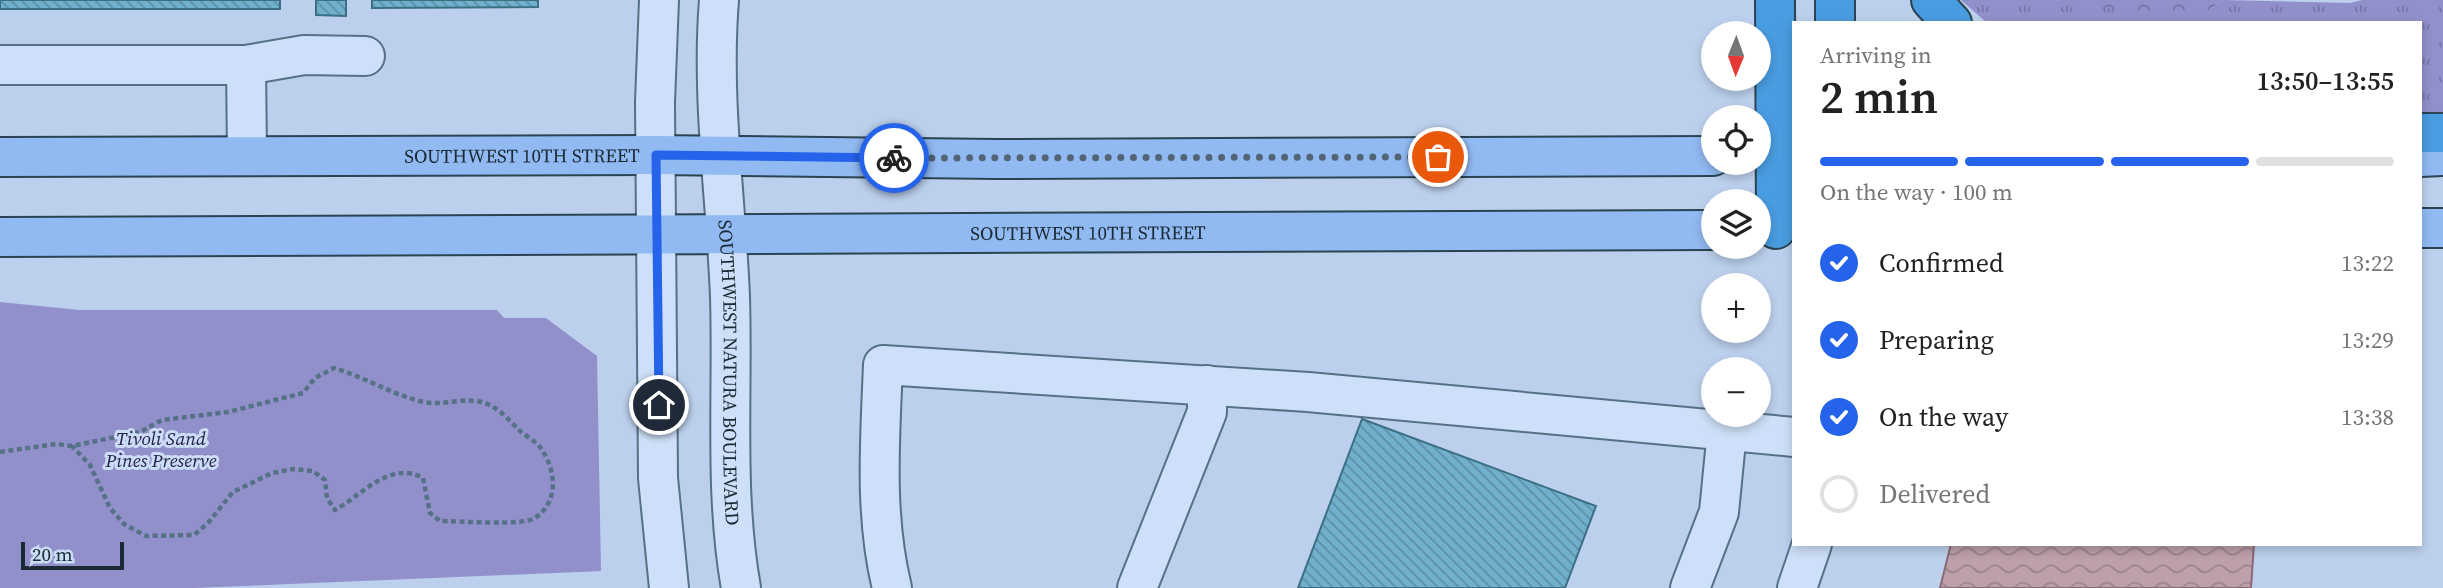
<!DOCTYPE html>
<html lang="en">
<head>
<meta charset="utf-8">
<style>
	body { margin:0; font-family:"Source Serif 4",serif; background:#f2f2f2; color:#222; height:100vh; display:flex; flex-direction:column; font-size:26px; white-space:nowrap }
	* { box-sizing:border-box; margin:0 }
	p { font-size:23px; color:#767676 }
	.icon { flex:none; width:38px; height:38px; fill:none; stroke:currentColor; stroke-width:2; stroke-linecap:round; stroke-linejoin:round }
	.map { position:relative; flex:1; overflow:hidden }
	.sheet { position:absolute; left:1792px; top:21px; width:630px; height:525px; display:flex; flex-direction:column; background:#fff; border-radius:0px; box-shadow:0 4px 10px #0003 }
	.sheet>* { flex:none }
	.needle { width:46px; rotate:181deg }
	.controls { position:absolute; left:1701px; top:21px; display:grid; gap:14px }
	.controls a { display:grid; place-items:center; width:70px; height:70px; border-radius:50%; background:#fff; box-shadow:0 4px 10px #0003; font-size:35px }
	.scale { position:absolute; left:21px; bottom:18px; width:103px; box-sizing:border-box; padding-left:7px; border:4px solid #1b2a34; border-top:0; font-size:19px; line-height:24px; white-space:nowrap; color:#1b2a34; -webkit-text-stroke:5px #cbdcf5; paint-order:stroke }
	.pin { position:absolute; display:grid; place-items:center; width:60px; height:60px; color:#fff; margin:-30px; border:4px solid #fff; border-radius:50%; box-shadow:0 2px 7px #0007 }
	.courier { position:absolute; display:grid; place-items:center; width:70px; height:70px; margin:-35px; border:5px solid #2563eb; border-radius:50%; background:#fff; color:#222; box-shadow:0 2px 9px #0007 }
	.overview em { font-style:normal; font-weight:600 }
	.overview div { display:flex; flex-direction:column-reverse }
	.overview { display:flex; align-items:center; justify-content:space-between; height:119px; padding:0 28px }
	h1 { font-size:46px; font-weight:600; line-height:52px }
	.bar { display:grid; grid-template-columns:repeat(4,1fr); gap:10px 7px; align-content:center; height:84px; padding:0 28px }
	.bar i { height:9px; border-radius:5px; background:#e0e0e0 }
	.bar .current { background:#2563eb }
	.bar p { grid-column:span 4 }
	ol { padding:0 28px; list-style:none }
	li { display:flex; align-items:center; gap:21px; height:77px }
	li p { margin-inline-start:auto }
	li .icon { padding:7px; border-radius:50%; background:#2563eb; color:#fff; stroke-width:4 }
	li:last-child { color:#767676 }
	li i { width:38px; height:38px; border:4px solid #e0e0e0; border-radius:50% }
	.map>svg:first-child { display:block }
	.grass { fill:url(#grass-tufts) }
	.forest { fill:url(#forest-crowns) }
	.park { fill:#9190cb }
	.water { fill:url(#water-waves); stroke:#8b6874; stroke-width:2 }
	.building { fill:url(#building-back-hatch); stroke:#3b6f84; stroke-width:2 }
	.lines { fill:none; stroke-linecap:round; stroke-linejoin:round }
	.minor-casing { stroke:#557185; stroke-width:42 }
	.major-casing { stroke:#2a4452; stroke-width:42 }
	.highway-casing { stroke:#2a4452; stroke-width:42 }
	.path { stroke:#557185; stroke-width:4.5; stroke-dasharray:5 3.5; stroke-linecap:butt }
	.minor { stroke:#cee0f9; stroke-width:38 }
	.major { stroke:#91baf3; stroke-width:38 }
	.highway { stroke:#499ce0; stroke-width:38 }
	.done { stroke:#536475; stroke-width:7; stroke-dasharray:0 12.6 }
	.route { stroke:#2563eb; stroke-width:9 }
	.labels { text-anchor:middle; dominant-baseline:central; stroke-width:6; stroke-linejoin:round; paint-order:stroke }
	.street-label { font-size:19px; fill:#1b2a34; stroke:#cbdcf5 }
	.park-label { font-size:19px; font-style:italic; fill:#282150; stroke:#cbdcf5 }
</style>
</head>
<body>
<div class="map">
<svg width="2443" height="588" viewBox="0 0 2443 588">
	<defs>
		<pattern id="grass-tufts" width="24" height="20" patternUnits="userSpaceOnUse" patternTransform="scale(1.75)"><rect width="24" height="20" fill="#9190cb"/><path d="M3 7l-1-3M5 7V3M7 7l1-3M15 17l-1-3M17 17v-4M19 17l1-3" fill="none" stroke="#7676a6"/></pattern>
		<pattern id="forest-crowns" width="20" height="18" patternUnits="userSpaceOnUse" patternTransform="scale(1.75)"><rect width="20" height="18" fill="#9190cb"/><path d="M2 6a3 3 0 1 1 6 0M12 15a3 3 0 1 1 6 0" fill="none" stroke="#7676a6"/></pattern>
		<pattern id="water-waves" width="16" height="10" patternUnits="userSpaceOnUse" patternTransform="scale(1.75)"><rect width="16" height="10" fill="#bea0ac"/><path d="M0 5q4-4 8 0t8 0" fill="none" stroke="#9a838d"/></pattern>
		<pattern id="building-back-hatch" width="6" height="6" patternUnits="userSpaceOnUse" patternTransform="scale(1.75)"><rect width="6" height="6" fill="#71b0cc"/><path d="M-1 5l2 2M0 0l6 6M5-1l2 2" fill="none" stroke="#5c8fa6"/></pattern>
	</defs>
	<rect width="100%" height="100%" fill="#bcd0ed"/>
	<path class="grass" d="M 1961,0 L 2054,0 L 2207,12 L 2223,0 L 2350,3 L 2362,0 L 2443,0 L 2443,114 L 2420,114 L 2420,23 L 1987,23 Z"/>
	<path class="forest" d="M 2054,0 L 2223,0 L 2207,12 L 2166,16 Z"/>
	<path class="park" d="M 0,302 L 79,310 L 497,310 L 504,318 L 546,318 L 597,356 L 601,571 L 194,588 L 0,588 Z"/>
	<path class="water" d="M 1951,544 L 2254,544 L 2251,588 L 1940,588 Z"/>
	<path class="building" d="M 0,0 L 280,0 L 280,9 L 0,9 Z
		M 316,0 L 346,0 L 346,16 L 316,15 Z
		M 372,0 L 538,0 L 538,7 L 372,8 Z
		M 1362,419 L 1596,506 L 1565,588 L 1298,588 Z"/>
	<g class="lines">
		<defs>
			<g id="minor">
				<path d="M 659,0 L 655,102 L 658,478 L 669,588"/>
				<path id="s1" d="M 719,0 C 711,99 726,197 730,297 C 733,394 724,492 741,588"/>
				<path d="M 0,65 L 246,65 L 247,155"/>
				<path d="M 246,65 L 304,55 L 365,56"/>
				<path d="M 892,588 C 874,514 880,441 883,365 L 1308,392 L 1794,437"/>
				<path d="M 1137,588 L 1207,412 L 1207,385"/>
				<path d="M 1690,588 L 1719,512 L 1727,431"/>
				<path d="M 1797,588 L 1812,544"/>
			</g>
			<g id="major">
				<path id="s2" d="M 0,157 L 656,155 L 997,159 L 1713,156"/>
				<path d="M 2420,157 L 2443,156"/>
				<path d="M 2420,228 L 2443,228"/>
				<path id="s3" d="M 0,237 L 1713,230"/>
			</g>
			<path id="highway" d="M 1775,0 L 1776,229
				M 1835,0 L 1835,23
				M 1931,0 L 1952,23
				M 2420,133 L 2443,133"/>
		</defs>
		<use href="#minor" class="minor-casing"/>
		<use href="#major" class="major-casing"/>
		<use href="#highway" class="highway-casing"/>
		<path class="path" d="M 0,452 L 56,444 L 72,446 L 140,432 L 162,420 L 228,412 L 303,393 L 315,378 L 334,368 C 365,377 392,395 424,402 C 443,406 463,397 482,402 C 497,406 509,420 520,431 C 526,436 535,441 540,447 C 556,469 560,501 535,518 C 523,526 458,521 440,521 L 430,513 L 423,478 C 390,460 362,495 335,510 L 327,498 L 325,480 L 313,471 L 293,469 L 272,473 L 233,492 L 208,523 L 194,535 L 146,536 L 124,524 L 110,508 L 90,465 L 72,446"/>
		<use href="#minor" class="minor"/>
		<use href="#major" class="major"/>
		<use href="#highway" class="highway"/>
	</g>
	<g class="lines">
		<path class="done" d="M 894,158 L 1438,157"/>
		<path class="route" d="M 659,405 L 656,155 L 894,158"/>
	</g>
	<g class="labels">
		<g class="street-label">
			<text stroke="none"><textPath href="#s2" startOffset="522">SOUTHWEST 10TH STREET</textPath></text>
			<text stroke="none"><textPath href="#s3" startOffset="1088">SOUTHWEST 10TH STREET</textPath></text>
			<text stroke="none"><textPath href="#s1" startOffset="373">SOUTHWEST NATURA BOULEVARD</textPath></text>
		</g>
		<g class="park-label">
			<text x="161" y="438">Tivoli Sand<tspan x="161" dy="22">Pines Preserve</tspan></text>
		</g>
	</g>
</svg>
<div class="controls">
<a><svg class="needle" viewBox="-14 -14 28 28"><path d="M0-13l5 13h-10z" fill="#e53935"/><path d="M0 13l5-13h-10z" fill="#767676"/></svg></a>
<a><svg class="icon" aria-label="locate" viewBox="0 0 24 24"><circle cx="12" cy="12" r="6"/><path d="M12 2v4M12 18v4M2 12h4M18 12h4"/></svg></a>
<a><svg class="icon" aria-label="layers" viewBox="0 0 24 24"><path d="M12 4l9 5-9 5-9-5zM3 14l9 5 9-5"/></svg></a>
<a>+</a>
<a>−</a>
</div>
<div class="scale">20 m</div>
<div class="pin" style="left:1438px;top:157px;background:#ea580c"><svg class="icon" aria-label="bag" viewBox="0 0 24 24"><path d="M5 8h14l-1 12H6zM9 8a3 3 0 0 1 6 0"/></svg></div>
<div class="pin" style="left:659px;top:405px;background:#1f2937"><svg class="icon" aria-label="home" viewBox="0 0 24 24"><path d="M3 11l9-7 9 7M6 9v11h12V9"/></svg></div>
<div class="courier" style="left:894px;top:158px"><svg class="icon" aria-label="bike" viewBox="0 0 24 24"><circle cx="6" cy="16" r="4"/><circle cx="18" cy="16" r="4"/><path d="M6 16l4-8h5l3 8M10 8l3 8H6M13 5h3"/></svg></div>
<section class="sheet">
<div class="overview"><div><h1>2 min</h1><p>Arriving in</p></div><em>13:50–13:55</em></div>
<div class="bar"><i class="current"></i><i class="current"></i><i class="current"></i><i></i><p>On the way · 100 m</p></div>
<ol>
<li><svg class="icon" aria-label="check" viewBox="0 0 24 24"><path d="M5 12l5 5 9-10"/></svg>Confirmed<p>13:22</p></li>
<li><svg class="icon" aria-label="check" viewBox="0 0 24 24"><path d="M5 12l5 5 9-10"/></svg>Preparing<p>13:29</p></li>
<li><svg class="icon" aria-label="check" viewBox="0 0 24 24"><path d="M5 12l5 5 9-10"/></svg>On the way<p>13:38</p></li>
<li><i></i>Delivered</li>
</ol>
</section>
</div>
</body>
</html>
